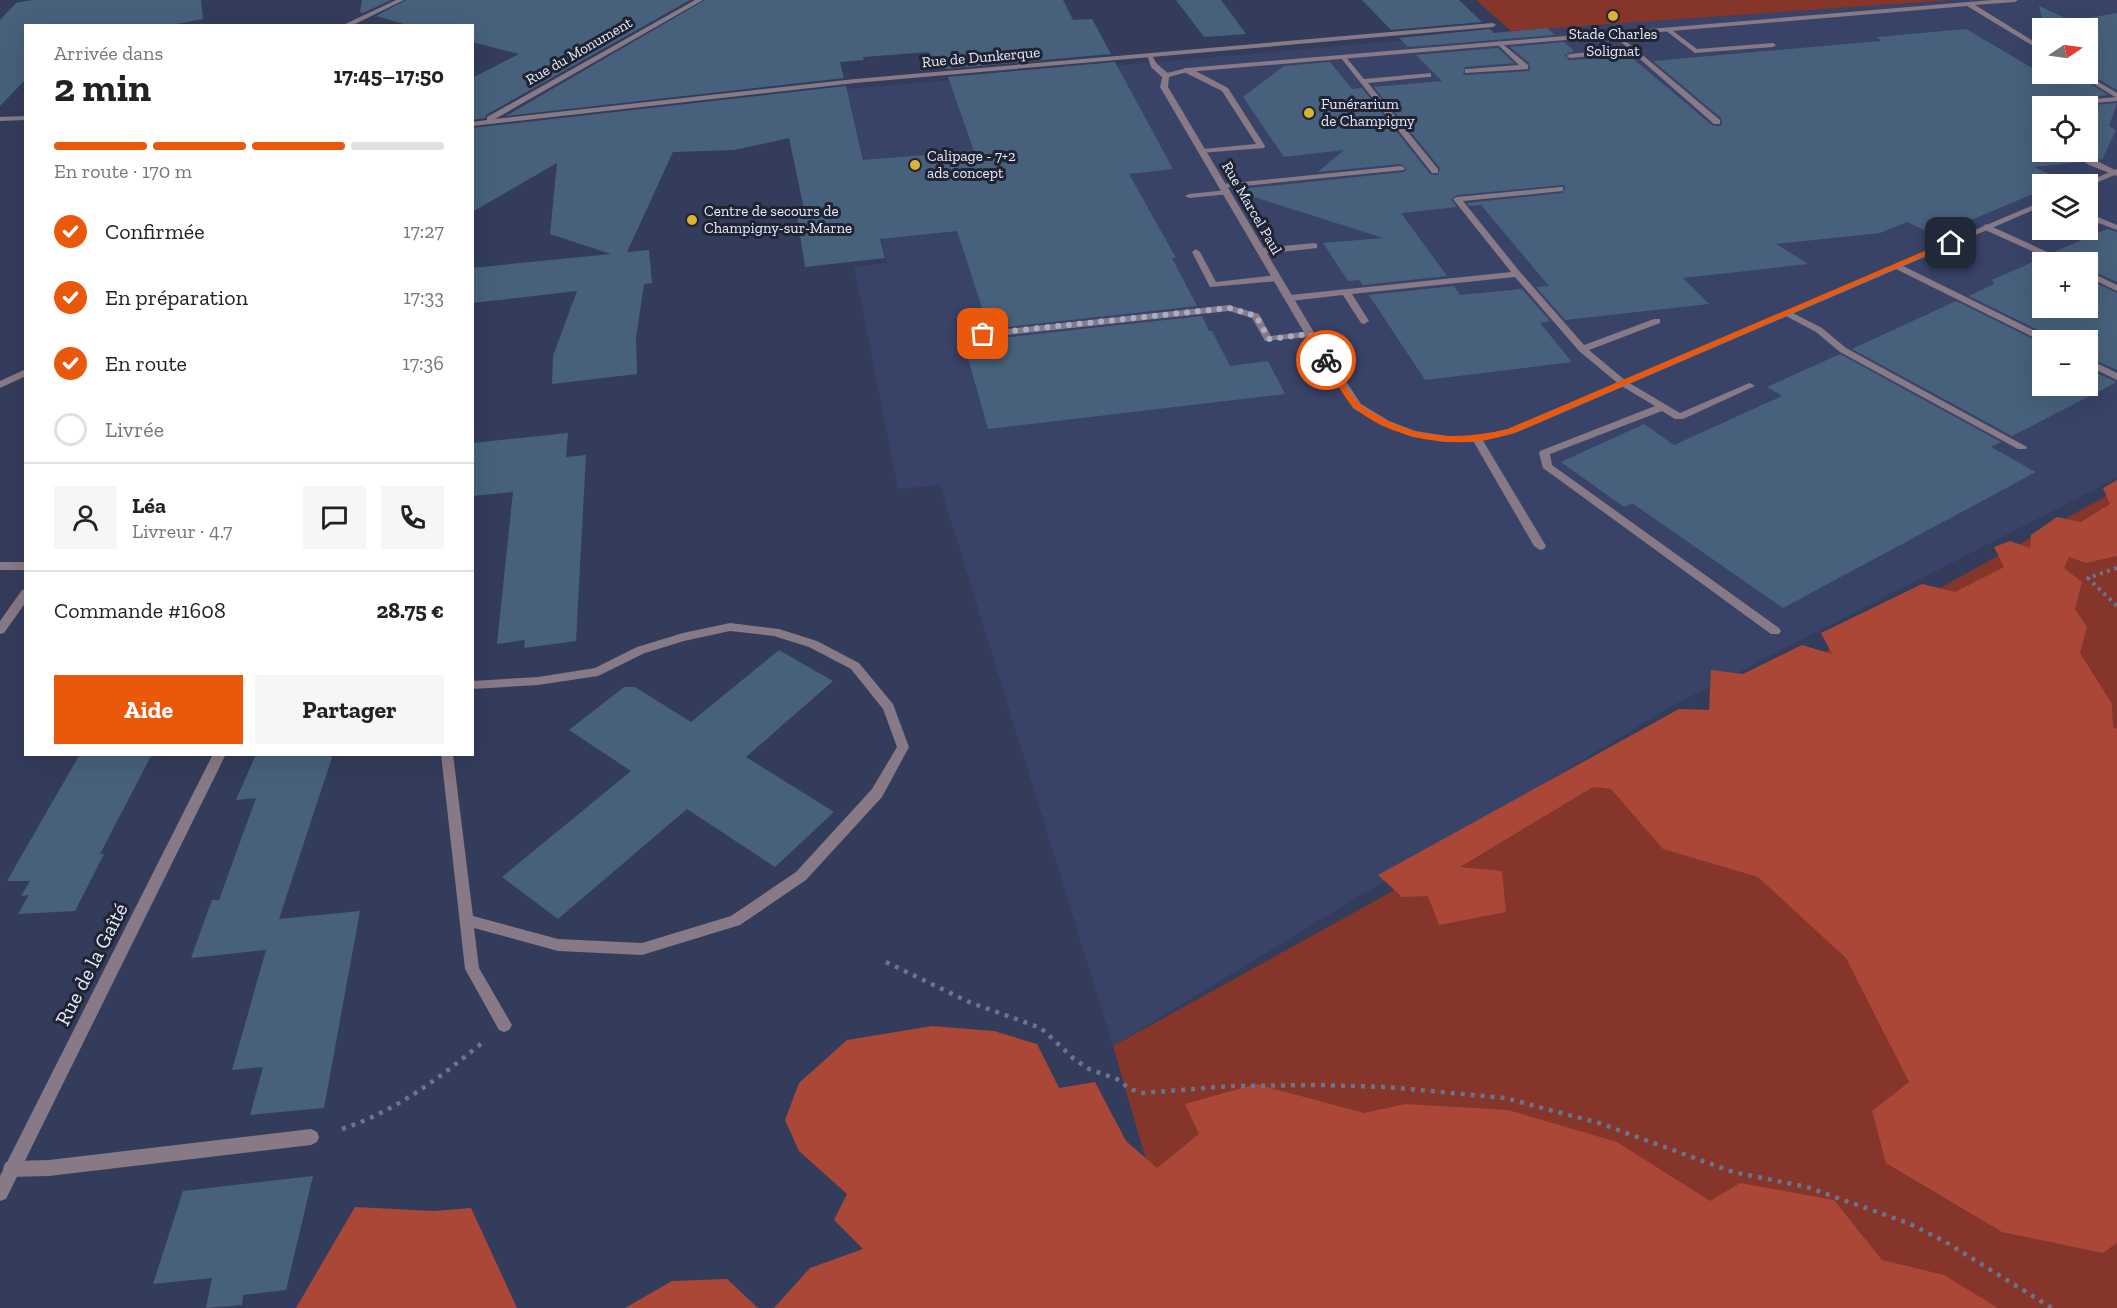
<!DOCTYPE html>
<html lang="fr">
<head>
<meta charset="utf-8">
<style>
	body { margin:0; font-family:"Zilla Slab",serif; background:#f6f6f6; color:#222; height:100vh; display:flex; flex-direction:column; font-size:22px; white-space:nowrap }
	* { box-sizing:border-box; margin:0 }
	p { font-size:20px; color:#767676 }
	.icon { flex:none; width:33px; height:33px; fill:none; stroke:currentColor; stroke-width:2; stroke-linecap:round; stroke-linejoin:round }
	.map { position:relative; flex:1; overflow:hidden }
	.side { position:absolute; left:24px; top:24px; width:450px; height:732px; display:flex; flex-direction:column; background:#fff; border-radius:0px; box-shadow:0 6px 24px #0002 }
	.side>* { flex:none }
	.needle { width:39px; rotate:77deg }
	.fabs { position:absolute; left:2032px; top:18px; display:grid; gap:12px }
	.fabs a { display:grid; place-items:center; width:66px; height:66px; border-radius:0px; background:#fff; box-shadow:0 6px 24px #0002; font-size:30px }
	.pin { position:absolute; display:grid; place-items:center; width:51px; height:51px; color:#fff; margin:-26px; border-radius:12px; box-shadow:0 3px 9px #0006 }
	.courier { position:absolute; display:grid; place-items:center; width:60px; height:60px; margin:-30px; border:4px solid #ea580c; border-radius:50%; background:#fff; color:#222; box-shadow:0 2px 8px #0007 }
	.summary em { font-style:normal; font-weight:800 }
	.summary div { display:flex; flex-direction:column-reverse }
	.summary { display:flex; align-items:center; justify-content:space-between; height:102px; padding:0 30px }
	h1 { font-size:39px; font-weight:800; line-height:45px }
	.bar { display:grid; grid-template-columns:repeat(4,1fr); gap:9px 6px; align-content:center; height:72px; padding:0 30px }
	.bar i { height:8px; border-radius:4px; background:#e0e0e0 }
	.bar .on { background:#ea580c }
	.bar p { grid-column:span 4 }
	.line { display:flex; align-items:center; gap:15px; padding:0 30px; border-top:2px solid #e0e0e0 }
	.line div { flex:1 }
	.round { display:grid; place-items:center; flex:none; width:63px; height:63px; border-radius:0px; background:#f6f6f6 }
	ol { padding:0 30px; list-style:none }
	li { display:flex; align-items:center; gap:18px; height:66px }
	li p { margin-inline-start:auto }
	li .icon { padding:6px; border-radius:50%; background:#ea580c; color:#fff; stroke-width:4 }
	li:last-child { color:#767676 }
	li i { width:33px; height:33px; border:3px solid #e0e0e0; border-radius:50% }
	.action { display:flex; gap:12px; margin-top:auto; padding:12px 30px }
	.action a { flex:1; height:69px; border-radius:0px; background:#ea580c; color:#fff; font-size:24px; font-weight:800; line-height:69px; text-align:center }
	.action a+a { background:#f6f6f6; color:#222 }
	.map>svg:first-child { display:block }
	.built { fill:#394368; fill-rule:evenodd }
	.green { fill:#853529 }
	.forest { fill:#aa4737 }
	.building { fill:#47617c }
	.lines { fill:none; stroke-linecap:round; stroke-linejoin:round }
	.path-far1 { stroke:#6b738d; stroke-width:4; stroke-dasharray:3 4.5; stroke-linecap:butt }
	.path { stroke:#6b738d; stroke-width:4.5; stroke-dasharray:4 6; stroke-linecap:butt }
	.service { fill:#877985; fill-rule:evenodd }
	.minor { fill:#877985; fill-rule:evenodd }
	.route { fill:#ea580c }
	.done { stroke:#a7aec5; stroke-width:6; stroke-dasharray:0 10.8 }
	.poi-dot { fill:#dab333; stroke:#202432; stroke-width:2 }
	.labels { text-anchor:middle; dominant-baseline:central; stroke-width:6; stroke-linejoin:round; paint-order:stroke }
	.far-poi-label { font-size:15px; fill:#e5ebfe; stroke:#202432; text-anchor:start }
	.far-street-label { font-size:15px; fill:#e5ebfe; stroke:#202432 }
	.near-street-label { font-size:21px; fill:#e5ebfe; stroke:#202432 }
</style>
</head>
<body>
<div class="map">
<svg width="2117" height="1308" viewBox="0 0 2117 1308">
	<rect width="100%" height="100%" fill="#333c5a"/>
	<path class="built" d="M 1953,0 L 2117,0 L 2117,478 L 1668,708 L 1113,1046 L 940,485 L 898,489 L 854,267 L 887,263 L 847,89 L 1511,31 ZM 2043,28 L 2088,28 L 2088,74 L 2043,74 ZM 2043,106 L 2088,106 L 2088,152 L 2043,152 ZM 2043,184 L 2088,184 L 2088,230 L 2043,230 ZM 2043,262 L 2088,262 L 2088,308 L 2043,308 ZM 2043,340 L 2088,340 L 2088,386 L 2043,386 Z"/>
	<path class="green" d="M 1476,0 L 1953,0 L 1511,31 Z
		M 2117,490 L 2117,1308 L 1189,1308 L 1113,1046 Z"/>
	<path class="forest" d="M 2117,480 L 2117,556 L 2086,563 L 2069,557 L 2064,568 L 2082,582 L 2075,609 L 2087,627 L 2080,653 L 2112,704 L 2113,727 L 2117,729 L 2117,1243 L 2103,1253 L 2002,1232 L 1886,1163 L 1872,1111 L 1909,1082 L 1846,958 L 1758,877 L 1663,849 L 1611,789 L 1593,787 L 1460,867 L 1502,871 L 1506,912 L 1439,925 L 1428,896 L 1402,897 L 1378,875 L 1679,709 L 1709,710 L 1711,670 L 1743,674 L 1802,645 L 1832,654 L 1821,633 L 1922,584 L 1955,592 L 2004,567 L 1994,547 L 2010,541 L 2030,548 L 2031,535 L 2057,517 L 2081,522 L 2110,504 L 2103,488 Z
		M 932,1026 L 994,1031 L 1037,1044 L 1059,1088 L 1095,1082 L 1126,1141 L 1157,1168 L 1199,1134 L 1185,1104 L 1256,1084 L 1364,1113 L 1405,1104 L 1508,1110 L 1617,1142 L 1710,1201 L 1740,1183 L 1834,1200 L 1882,1260 L 1944,1275 L 1998,1308 L 774,1308 L 810,1268 L 863,1249 L 834,1220 L 847,1194 L 799,1151 L 785,1120 L 799,1083 L 847,1040 Z
		M 355,1207 L 434,1211 L 471,1208 L 517,1308 L 296,1308 Z
		M 727,1279 L 758,1308 L 625,1308 L 672,1281 Z"/>
	<path class="building" d="M 32,0 L 201,0 L 203,19 L 166,26 L 26,26 L 26,79 L 0,106 L 0,20 L 16,3 Z
		M 362,0 L 391,0 L 363,13 L 360,12 Z
		M 406,0 L 690,0 L 486,115 L 485,118 L 472,120 L 472,78 L 519,54 L 472,42 L 472,26 L 411,26 L 376,16 Z
		M 705,0 L 1063,0 L 1073,20 L 1092,19 L 1111,54 L 945,69 L 941,57 L 931,58 L 929,52 L 863,57 L 864,60 L 840,62 L 844,78 L 506,116 Z
		M 1176,0 L 1221,0 L 1246,34 L 1204,37 Z
		M 1362,0 L 1459,0 L 1482,22 L 1391,30 Z
		M 2039,6 L 2072,21 L 2117,13 L 2117,90 L 2088,73 L 2088,28 L 2044,28 Z
		M 1547,28 L 1555,35 L 1408,47 L 1399,38 L 1490,29 L 1494,33 Z
		M 1966,29 L 2056,82 L 2054,74 L 2075,74 L 2108,95 L 2081,98 L 2076,101 L 2081,106 L 2117,103 L 2109,126 L 2116,130 L 2102,160 L 2083,152 L 2088,152 L 2088,106 L 2043,106 L 2043,152 L 2068,152 L 2081,162 L 2034,167 L 2065,181 L 2057,184 L 2043,184 L 2043,190 L 1935,235 L 1907,222 L 1880,233 L 1776,244 L 1808,264 L 1683,278 L 1709,304 L 1565,320 L 1536,287 L 1549,286 L 1481,205 L 1470,206 L 1467,203 L 1563,193 L 1565,187 L 1563,185 L 1457,195 L 1451,199 L 1457,207 L 1401,213 L 1447,276 L 1363,285 L 1359,280 L 1348,281 L 1323,243 L 1383,238 L 1232,190 L 1404,172 L 1407,169 L 1401,164 L 1318,172 L 1344,150 L 1284,157 L 1243,97 L 1284,66 L 1330,62 L 1352,89 L 1362,88 L 1430,174 L 1438,175 L 1440,168 L 1374,87 L 1442,81 L 1416,55 L 1498,48 L 1514,63 L 1465,67 L 1463,73 L 1465,75 L 1530,71 L 1529,63 L 1510,47 L 1564,42 L 1574,51 L 1564,55 L 1569,60 L 1631,57 L 1713,126 L 1720,126 L 1722,124 L 1721,118 L 1653,61 L 1881,41 L 1877,37 Z
		M 1115,62 L 1173,169 L 1129,174 L 1176,258 L 1172,258 L 1197,306 L 989,329 L 957,231 L 880,239 L 885,258 L 805,267 L 797,215 L 805,214 L 789,138 L 734,150 L 673,152 L 627,252 L 649,250 L 652,283 L 644,284 L 636,338 L 637,374 L 552,384 L 553,356 L 577,291 L 472,303 L 472,268 L 611,254 L 550,234 L 557,163 L 472,212 L 472,128 L 846,86 L 863,160 L 974,151 L 948,77 Z
		M 2107,229 L 2117,232 L 2117,282 L 2088,269 L 2088,262 L 2068,262 L 2066,258 L 2054,252 Z
		M 2042,258 L 2052,262 L 2043,262 L 2043,308 L 2088,308 L 2088,279 L 2117,293 L 2117,370 L 2088,357 L 2088,340 L 2053,340 L 2050,336 L 1969,296 L 1994,284 L 1992,280 Z
		M 1454,286 L 1460,295 L 1522,289 L 1550,321 L 1540,323 L 1572,362 L 1425,380 L 1369,295 Z
		M 1956,301 L 2043,344 L 2043,386 L 2088,386 L 2088,369 L 2117,382 L 2012,436 L 1852,349 Z
		M 1202,316 L 1209,331 L 1212,331 L 1230,366 L 1268,361 L 1285,394 L 988,429 L 964,344 L 992,339 Z
		M 1840,354 L 2001,442 L 1991,447 L 2036,472 L 1783,608 L 1632,503 L 1624,507 L 1561,462 L 1644,424 L 1674,445 L 1782,396 L 1767,387 Z
		M 568,433 L 566,457 L 586,455 L 576,641 L 524,648 L 525,640 L 497,644 L 513,492 L 472,496 L 472,443 Z
		M 779,650 L 833,681 L 746,757 L 834,812 L 775,867 L 687,809 L 558,919 L 502,877 L 631,771 L 569,730 L 624,687 L 635,687 L 691,722 Z
		M 80,754 L 152,754 L 100,854 L 104,854 L 75,911 L 18,914 L 29,895 L 21,896 L 30,881 L 7,881 Z
		M 256,754 L 333,754 L 279,919 L 360,911 L 324,1108 L 250,1115 L 263,1067 L 232,1070 L 266,950 L 191,958 L 212,900 L 219,900 L 256,798 L 236,800 Z
		M 313,1176 L 286,1290 L 243,1295 L 242,1305 L 206,1308 L 212,1278 L 153,1284 L 183,1191 Z"/>
	<g class="lines">
		<path class="path-far1" d="M 2117,568 L 2088,578 L 2117,606"/>
		<path class="path" d="M 886,962 L 969,1002 L 1041,1028 L 1074,1059 L 1089,1069 L 1117,1079 L 1130,1089 L 1143,1093 L 1231,1086 L 1321,1085 L 1387,1087 L 1505,1098 L 1599,1123 L 1733,1172 L 1807,1187 L 1908,1223 L 1944,1241 L 2052,1308
			M 342,1129 C 396,1111 438,1079 482,1043"/>
		<path class="service" d="M 1665,28 L 1669,28 L 1697,49 L 1773,43 L 1776,45 L 1773,47 L 1695,53 L 1665,30 Z
			M 1615,32 L 1720,120 L 1720,124 L 1714,124 L 1632,52 L 1570,58 L 1566,56 L 1570,54 L 1628,48 L 1613,35 L 1612,34 Z
			M 1499,41 L 1528,65 L 1528,69 L 1465,73 L 1465,69 L 1468,69 L 1519,65 L 1497,44 L 1496,43 Z
			M 1147,54 L 1151,54 L 1157,64 L 1169,74 L 1169,78 L 1163,78 L 1151,67 Z
			M 1341,56 L 1345,56 L 1364,79 L 1431,73 L 1431,77 L 1428,77 L 1368,83 L 1438,169 L 1438,173 L 1432,173 L 1341,58 Z
			M 1184,68 L 1190,68 L 1228,88 L 1265,146 L 1264,148 L 1200,153 L 1199,151 L 1203,149 L 1256,144 L 1222,91 L 1184,72 Z
			M 2117,97 L 2117,101 L 2082,104 L 2078,102 L 2082,100 Z
			M 2070,152 L 2079,152 L 2117,171 L 2117,176 L 2089,165 Z
			M 1401,166 L 1405,168 L 1404,170 L 1223,188 L 1219,186 L 1223,184 Z
			M 1560,187 L 1563,187 L 1563,191 L 1463,201 L 1520,272 L 1584,345 L 1654,319 L 1660,319 L 1660,323 L 1589,350 L 1626,381 L 1680,413 L 1747,384 L 1750,383 L 1755,386 L 1683,419 L 1675,419 L 1662,411 L 1550,454 L 1552,465 L 1779,628 L 1781,631 L 1779,634 L 1771,634 L 1543,468 L 1539,453 L 1540,451 L 1655,406 L 1620,385 L 1579,351 L 1515,277 L 1352,294 L 1369,321 L 1364,324 L 1361,323 L 1343,295 L 1290,301 L 1285,298 L 1290,295 L 1511,272 L 1453,199 L 1457,197 Z
			M 1227,190 L 1230,190 L 1230,194 L 1189,198 L 1185,196 L 1189,194 Z
			M 2088,213 L 2117,225 L 2117,230 L 2088,219 Z
			M 1986,224 L 2065,260 L 2066,262 L 2056,262 L 1983,229 L 1982,227 Z
			M 1314,243 L 1317,244 L 1317,248 L 1262,254 L 1258,251 L 1262,248 Z
			M 1196,249 L 1200,252 L 1216,282 L 1277,275 L 1281,278 L 1277,281 L 1210,287 L 1192,252 Z
			M 1897,263 L 2049,338 L 2051,340 L 2043,342 L 1894,268 L 1893,266 Z
			M 2088,271 L 2117,285 L 2117,291 L 2088,277 Z
			M 1229,305 L 1259,314 L 1271,336 L 1310,331 L 1315,334 L 1310,337 L 1265,341 L 1252,318 L 1229,311 L 961,340 L 956,337 L 961,334 Z
			M 1787,310 L 1822,328 L 1846,348 L 2027,447 L 2026,449 L 2018,449 L 1840,352 L 1816,332 L 1784,315 L 1784,311 Z
			M 2088,359 L 2117,373 L 2117,380 L 2088,366 Z
			M 1477,436 L 1482,439 L 1546,546 L 1544,549 L 1540,550 L 1534,546 L 1472,439 Z
			M 0,562 L 26,562 L 26,570 L 0,570 Z
			M 26,589 L 26,602 L 4,633 L 0,634 L 0,621 L 22,590 Z
			M 730,623 L 779,629 L 817,641 L 859,663 L 893,704 L 909,747 L 882,797 L 806,880 L 740,925 L 642,955 L 558,951 L 474,928 L 479,968 L 512,1025 L 509,1030 L 504,1032 L 499,1030 L 465,969 L 441,754 L 453,754 L 473,916 L 558,939 L 642,943 L 731,916 L 796,872 L 872,789 L 897,747 L 883,709 L 851,669 L 809,647 L 774,636 L 730,631 L 684,641 L 645,653 L 598,676 L 538,685 L 472,689 L 472,681 L 538,677 L 595,668 L 637,647 L 683,633 Z
			M 311,1129 L 317,1132 L 319,1137 L 317,1142 L 311,1145 L 49,1176 L 11,1177 L 5,1175 L 3,1169 L 5,1163 L 11,1161 L 49,1160 Z"/>
		<path class="minor" d="M 396,0 L 404,0 L 351,26 L 341,26 Z
			M 695,0 L 703,0 L 495,119 L 855,79 L 1493,23 L 1496,25 L 1493,27 L 855,83 L 472,126 L 472,122 L 487,120 L 487,117 Z
			M 1992,0 L 2018,0 L 2015,2 L 1975,5 L 2043,47 L 2043,52 L 1967,6 L 1187,72 L 1169,77 L 1168,87 L 1315,334 L 1361,404 L 1389,421 L 1415,431 L 1447,436 L 1477,436 L 1508,429 L 2043,201 L 2043,206 L 1515,433 L 1477,442 L 1447,442 L 1413,437 L 1381,425 L 1353,408 L 1305,334 L 1160,87 L 1163,74 L 1187,68 Z
			M 2077,74 L 2085,74 L 2117,93 L 2117,98 Z
			M 26,116 L 26,120 L 0,121 L 0,117 Z
			M 2117,169 L 2117,174 L 2089,186 L 2082,184 Z
			M 26,369 L 26,376 L 0,388 L 0,381 Z
			M 213,754 L 226,754 L 6,1199 L 0,1201 L 0,1176 Z"/>
	</g>
	<path class="route" d="M 1948,241 L 1954,243 L 1514,433 C 1502,436 1490,440 1478,441 C 1437,446 1388,435 1356,409 C 1344,399 1331,373 1322,360 L 1328,358 C 1338,373 1347,391 1360,404 C 1363,408 1370,411 1375,414 C 1416,440 1462,440 1508,429 Z"/>
	<g class="lines">
		<path class="done" d="M 983,334 L 1229,308 L 1256,316 L 1269,339 L 1310,334 L 1326,360"/>
	</g>
	<g class="poi-dot">
		<circle cx="1613" cy="16" r="6"/>
		<circle cx="1309" cy="113" r="6"/>
		<circle cx="915" cy="165" r="6"/>
		<circle cx="692" cy="220" r="6"/>
	</g>
	<g class="labels">
		<g class="far-poi-label">
			<text x="1613" y="34" text-anchor="middle">Stade Charles<tspan x="1613" dy="17">Solignat</tspan></text>
			<text x="1321" y="104">Funérarium<tspan x="1321" dy="17">de Champigny</tspan></text>
			<text x="927" y="156">Calipage - 7+2<tspan x="927" dy="17">ads concept</tspan></text>
			<text x="704" y="211">Centre de secours de<tspan x="704" dy="17">Champigny-sur-Marne</tspan></text>
		</g>
		<g class="far-street-label">
			<text transform="translate(579 51) rotate(-30)">Rue du Monument</text>
			<text transform="translate(981 57) rotate(-5)">Rue de Dunkerque</text>
			<text transform="translate(1252 208) rotate(60)">Rue Marcel Paul</text>
		</g>
		<g class="near-street-label">
			<text transform="translate(91 964) rotate(-63)">Rue de la Gaîté</text>
		</g>
	</g>
</svg>
<div class="fabs">
<a><svg class="needle" viewBox="-14 -14 28 28"><path d="M0-13l5 13h-10z" fill="#e53935"/><path d="M0 13l5-13h-10z" fill="#767676"/></svg></a>
<a><svg class="icon" aria-label="locate" viewBox="0 0 24 24"><circle cx="12" cy="12" r="6"/><path d="M12 2v4M12 18v4M2 12h4M18 12h4"/></svg></a>
<a><svg class="icon" aria-label="layers" viewBox="0 0 24 24"><path d="M12 4l9 5-9 5-9-5zM3 14l9 5 9-5"/></svg></a>
<a>+</a>
<a>−</a>
</div>
<div class="pin" style="left:983px;top:334px;background:#ea580c"><svg class="icon" aria-label="bag" viewBox="0 0 24 24"><path d="M5 8h14l-1 12H6zM9 8a3 3 0 0 1 6 0"/></svg></div>
<div class="pin" style="left:1951px;top:243px;background:#1f2937"><svg class="icon" aria-label="home" viewBox="0 0 24 24"><path d="M3 11l9-7 9 7M6 9v11h12V9"/></svg></div>
<div class="courier" style="left:1326px;top:360px"><svg class="icon" aria-label="bike" viewBox="0 0 24 24"><circle cx="6" cy="16" r="4"/><circle cx="18" cy="16" r="4"/><path d="M6 16l4-8h5l3 8M10 8l3 8H6M13 5h3"/></svg></div>
<section class="side">
<div class="summary"><div><h1>2 min</h1><p>Arrivée dans</p></div><em>17:45–17:50</em></div>
<div class="bar"><i class="on"></i><i class="on"></i><i class="on"></i><i></i><p>En route · 170 m</p></div>
<ol>
<li><svg class="icon" aria-label="check" viewBox="0 0 24 24"><path d="M5 12l5 5 9-10"/></svg>Confirmée<p>17:27</p></li>
<li><svg class="icon" aria-label="check" viewBox="0 0 24 24"><path d="M5 12l5 5 9-10"/></svg>En préparation<p>17:33</p></li>
<li><svg class="icon" aria-label="check" viewBox="0 0 24 24"><path d="M5 12l5 5 9-10"/></svg>En route<p>17:36</p></li>
<li><i></i>Livrée</li>
</ol>
<div class="line" style="height:108px"><a class="round"><svg class="icon" aria-label="person" viewBox="0 0 24 24"><circle cx="12" cy="8" r="4"/><path d="M4 21q1-7 8-7t8 7"/></svg></a><div><b>Léa</b><p>Livreur · 4.7</p></div><a class="round"><svg class="icon" aria-label="chat" viewBox="0 0 24 24"><path d="M4 5h16v11H9l-5 4z"/></svg></a><a class="round"><svg class="icon" aria-label="phone" viewBox="0 0 24 24"><path d="M5 4h4l2 5-3 2q2 4 5 5l2-3 5 2v4C11 20 4 13 5 4z"/></svg></a></div>
<div class="line" style="height:78px"><div>Commande #1608</div><b>28.75 €</b></div>
<div class="action"><a>Aide</a><a>Partager</a></div>
</section>
</div>
</body>
</html>
